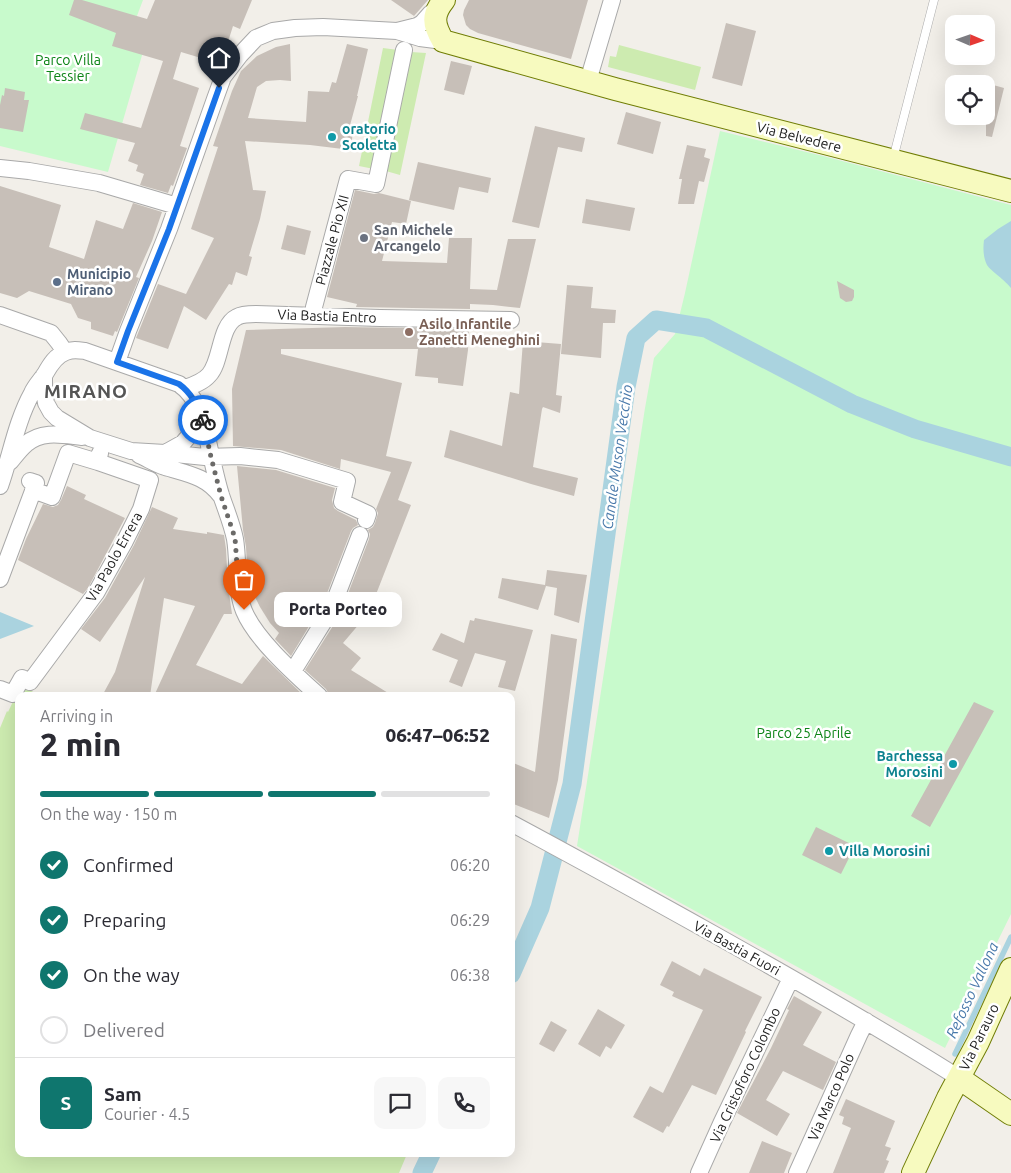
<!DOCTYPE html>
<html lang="en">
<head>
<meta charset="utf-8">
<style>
	body { margin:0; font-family:Ubuntu,sans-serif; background:#f7f7f7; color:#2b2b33; height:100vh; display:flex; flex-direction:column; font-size:19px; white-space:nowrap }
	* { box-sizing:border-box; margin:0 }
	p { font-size:16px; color:#7c7c81 }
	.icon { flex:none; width:28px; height:28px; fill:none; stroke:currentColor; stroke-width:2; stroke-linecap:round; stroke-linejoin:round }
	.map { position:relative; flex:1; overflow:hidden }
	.side { position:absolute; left:15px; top:692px; width:500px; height:465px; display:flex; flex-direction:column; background:#fff; border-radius:10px; box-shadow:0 5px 20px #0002 }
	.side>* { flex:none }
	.needle { width:32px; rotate:92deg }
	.fabs { position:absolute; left:945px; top:15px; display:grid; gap:10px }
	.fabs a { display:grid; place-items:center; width:50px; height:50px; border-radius:10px; background:#fff; box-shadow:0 5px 20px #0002; font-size:25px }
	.pin { position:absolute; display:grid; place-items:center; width:42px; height:42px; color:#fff; margin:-51px -21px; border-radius:50% 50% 50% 0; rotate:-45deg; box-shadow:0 0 5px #0007 }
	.pin .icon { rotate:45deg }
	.courier { position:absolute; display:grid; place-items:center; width:50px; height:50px; margin:-25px; border:4px solid #1a73e8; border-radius:50%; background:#fff; color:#222; box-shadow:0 1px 6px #0007 }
	.bubble { position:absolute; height:35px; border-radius:10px; background:#fff; box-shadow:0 5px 20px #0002; font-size:16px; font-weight:800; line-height:35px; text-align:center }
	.headline em { font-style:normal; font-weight:800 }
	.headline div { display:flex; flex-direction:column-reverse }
	.headline { display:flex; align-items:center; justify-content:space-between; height:85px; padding:0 25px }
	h1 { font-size:32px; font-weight:800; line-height:38px }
	.bar { display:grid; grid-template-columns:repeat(4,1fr); gap:8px 5px; align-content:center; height:60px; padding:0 25px }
	.bar i { height:6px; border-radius:4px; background:#e1e1e2 }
	.bar .active { background:#0f766e }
	.bar p { grid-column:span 4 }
	.line { display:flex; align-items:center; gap:12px; padding:0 25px; border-top:1px solid #e1e1e2 }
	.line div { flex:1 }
	.round { display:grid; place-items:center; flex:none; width:52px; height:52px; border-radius:10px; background:#f7f7f7 }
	ol { padding:0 25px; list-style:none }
	li { display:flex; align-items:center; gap:15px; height:55px }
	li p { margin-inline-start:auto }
	li .icon { padding:5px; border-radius:50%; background:#0f766e; color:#fff; stroke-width:4 }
	li:last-child { color:#7c7c81 }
	li i { width:28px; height:28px; border:2px solid #e1e1e2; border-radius:50% }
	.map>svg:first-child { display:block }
	.grass { fill:#cdebb0 }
	.park { fill:#c8facc }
	.water { fill:#aad3df }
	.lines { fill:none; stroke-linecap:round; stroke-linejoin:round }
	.stream { stroke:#aad3df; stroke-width:5.5 }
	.canal { stroke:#aad3df; stroke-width:19 }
	.building { fill:#c7bfb8 }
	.lane-casing { stroke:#a9a9a9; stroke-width:9 }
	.street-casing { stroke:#a9a9a9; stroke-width:18 }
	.secondary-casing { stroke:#707d05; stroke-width:24 }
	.lane { stroke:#fff; stroke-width:8 }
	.street { stroke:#fff; stroke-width:16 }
	.secondary { stroke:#f7fabf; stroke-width:22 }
	.done { stroke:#6b6a68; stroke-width:5; stroke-dasharray:0 9 }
	.route { stroke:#1a73e8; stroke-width:6 }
	.culture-dot { fill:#0f9aa8; stroke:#fff; stroke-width:2 }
	.worship-dot { fill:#6b7280; stroke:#fff; stroke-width:2 }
	.service-dot { fill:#5c6f8a; stroke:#fff; stroke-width:2 }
	.education-dot { fill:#8d6e63; stroke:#fff; stroke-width:2 }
	.labels { text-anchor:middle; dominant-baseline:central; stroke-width:5; stroke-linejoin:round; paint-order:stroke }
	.park-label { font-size:14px; fill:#0c8416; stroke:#fff }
	.culture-label { font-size:14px; font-weight:bold; fill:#0d838f; stroke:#fff; text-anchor:start }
	.street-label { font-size:14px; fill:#222; stroke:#fff }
	.worship-label { font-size:14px; font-weight:bold; fill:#5b616d; stroke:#fff; text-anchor:start }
	.service-label { font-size:14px; font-weight:bold; fill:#4e5e75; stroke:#fff; text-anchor:start }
	.education-label { font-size:14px; font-weight:bold; fill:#785e54; stroke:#fff; text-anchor:start }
	.water-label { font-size:15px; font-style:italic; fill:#4a7aab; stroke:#fff }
	.district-label { font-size:19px; font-weight:bold; letter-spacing:1px; fill:#555; stroke:#fff }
</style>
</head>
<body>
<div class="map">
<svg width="1011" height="1173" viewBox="0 0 1011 1173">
	<rect width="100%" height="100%" fill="#f2efe9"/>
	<path class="grass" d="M 619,45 L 701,67 L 695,90 L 608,67 L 610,56 L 616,57 Z
		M 383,48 L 398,50 L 374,169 L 359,166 Z
		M 411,52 L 426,53 L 400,175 L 386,171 Z
		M 21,685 L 40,696 L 19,696 L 19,1154 L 407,1154 L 399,1173 L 0,1173 L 0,728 L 7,711 L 8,712 Z"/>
	<path class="park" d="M 0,0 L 143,0 L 129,37 L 145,45 L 108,172 L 0,146 Z
		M 720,131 L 823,156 L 1011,205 L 1011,914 L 945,1048 L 577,846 L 645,408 L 654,358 L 675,334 L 685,293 Z"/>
	<path class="water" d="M 1011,221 L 1011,288 C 1006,281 990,270 987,265 C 983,257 983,248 984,240 L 998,229 Z
		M 0,612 L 34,626 L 0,639 Z"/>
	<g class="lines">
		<path class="stream" d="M 955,1054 L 1011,937"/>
		<path class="canal" d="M 511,974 L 540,908 L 572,784 L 626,387 L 636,338 L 656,320 L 706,328 L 852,404 L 915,429 L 1011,457
			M 422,1173 L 431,1154"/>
	</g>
	<path class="building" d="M 74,0 L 82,0 L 147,19 L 155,0 L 252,0 L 240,29 L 233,26 L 221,64 L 181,52 L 173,79 L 199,88 L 180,146 L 187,148 L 173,186 L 171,185 L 168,193 L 140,185 L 144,174 L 136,171 L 138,165 L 128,161 L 135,143 L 80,129 L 85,113 L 141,128 L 163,61 L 112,46 L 116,33 L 69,15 Z
		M 391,0 L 428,0 L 414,16 Z
		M 469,0 L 588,0 L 571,59 L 478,33 L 470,29 L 466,25 L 463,15 L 464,10 Z
		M 726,23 L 756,31 L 742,86 L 712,78 Z
		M 290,44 L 291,81 L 280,80 L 266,81 L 257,87 L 248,118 L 306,122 L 308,91 L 329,92 L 332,82 L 336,83 L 347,44 L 368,49 L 357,96 L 358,96 L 349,129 L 353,129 L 351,150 L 310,145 L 245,141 L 253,190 L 266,191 L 260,219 L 249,256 L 252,257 L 247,276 L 236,272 L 232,285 L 229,284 L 206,320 L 184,306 L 168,349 L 136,338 L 158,284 L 186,294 L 214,238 L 191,229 L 218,147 L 213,146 L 232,91 L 241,71 L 257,56 L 276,47 Z
		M 451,61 L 472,66 L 464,95 L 444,90 Z
		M 986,83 L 1004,88 L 992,137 L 986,136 Z
		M 5,88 L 25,92 L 24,100 L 29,100 L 23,132 L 0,128 L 0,105 L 2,95 L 4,96 Z
		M 626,112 L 661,122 L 653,154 L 617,144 Z
		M 535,126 L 585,138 L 582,152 L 558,147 L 539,228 L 512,222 Z
		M 687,145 L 706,149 L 704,157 L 710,159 L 704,182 L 699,181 L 694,204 L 678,204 L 682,179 L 679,179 Z
		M 418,162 L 491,178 L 488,193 L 459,187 L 454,210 L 409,200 Z
		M 0,186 L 61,205 L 49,247 L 84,259 L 96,220 L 123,229 L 133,203 L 162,212 L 152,241 L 136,277 L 139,278 L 117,332 L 115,331 L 113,336 L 91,329 L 91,322 L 78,318 L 71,304 L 29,291 L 17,298 L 0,293 Z
		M 355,190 L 374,194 L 379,193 L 411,201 L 406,224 L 392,222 L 382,261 L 447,263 L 449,238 L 472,238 L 470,289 L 497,290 L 508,239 L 536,239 L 520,308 L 493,305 L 470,304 L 470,309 L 356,307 L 357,304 L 327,297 Z
		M 586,199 L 635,208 L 630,231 L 582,223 Z
		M 287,225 L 311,231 L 305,255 L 281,249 Z
		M 837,281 L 854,290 L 854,297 L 852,301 L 846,302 L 840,298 Z
		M 567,285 L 593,287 L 591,308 L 616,310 L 615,323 L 603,323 L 601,358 L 561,354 Z
		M 345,327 L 469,329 L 468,350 L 463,386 L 438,383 L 438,378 L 415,376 L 418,349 L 281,349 L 281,354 L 402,383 L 392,429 L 386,456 L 412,462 L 398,500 L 411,505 L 373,602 L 375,603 L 368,617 L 366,616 L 343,643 L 361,658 L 351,670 L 393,696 L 329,696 L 328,693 L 326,689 L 305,670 L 338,618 L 339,614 L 338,609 L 342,607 L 344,604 L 369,539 L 370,534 L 368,530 L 373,527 L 375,523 L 378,513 L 376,509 L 391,472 L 341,459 L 340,469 L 281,450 L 233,446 L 232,389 L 246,330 Z
		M 523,341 L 561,344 L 556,395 L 562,396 L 560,413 L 543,407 L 542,409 L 533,467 L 578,478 L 574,496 L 531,484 L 444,457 L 450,430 L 502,446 L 510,392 L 519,394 Z
		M 237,466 L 276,470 L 335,488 L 332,500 L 334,508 L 338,511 L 356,520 L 358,525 L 353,528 L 351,531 L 326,596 L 326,604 L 320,608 L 291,656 L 275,639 L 279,633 L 270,623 L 260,607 L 248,583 L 246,547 L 243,530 Z
		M 67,486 L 86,495 L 84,499 L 125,518 L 88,588 L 83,594 L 18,560 L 26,539 L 43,504 L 53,507 L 58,505 L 61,500 Z
		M 152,507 L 178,518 L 173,529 L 207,534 L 207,532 L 224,535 L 226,549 L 228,586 L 232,614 L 224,614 L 196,665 L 242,684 L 263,656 L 304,696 L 199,696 L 189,692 L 178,694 L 177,696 L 154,696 L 195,606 L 164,598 L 150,696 L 102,696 L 115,672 L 145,577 L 100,642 L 81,629 L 105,598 L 134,545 Z
		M 547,570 L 587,575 L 579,623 L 554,615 L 557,588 L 546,586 L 538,610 L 498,598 L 502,578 L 545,585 Z
		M 475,618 L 533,630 L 515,691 L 498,687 L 506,661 L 475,653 L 462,687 L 449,682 L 458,660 L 432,650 L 441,633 L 464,643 L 470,620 L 474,621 Z
		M 551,634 L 577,639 L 558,780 L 549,818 L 511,803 L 511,762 L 535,772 Z
		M 974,702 L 994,711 L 930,827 L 911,816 Z
		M 816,827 L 855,846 L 841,874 L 802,855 Z
		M 672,961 L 700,976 L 704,968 L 762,997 L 745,1031 L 746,1032 L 716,1095 L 692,1085 L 669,1127 L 667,1126 L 663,1133 L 633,1117 L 650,1086 L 663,1093 L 703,1010 L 672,996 L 674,992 L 660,985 Z
		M 794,996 L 822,1012 L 803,1045 L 836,1062 L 823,1090 L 783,1071 L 766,1100 L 790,1114 L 777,1136 L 737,1113 L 771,1048 L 789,1010 L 787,1009 Z
		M 598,1009 L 625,1025 L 611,1049 L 606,1046 L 600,1057 L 578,1044 Z
		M 551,1021 L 567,1030 L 554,1052 L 539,1044 Z
		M 846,1099 L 895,1121 L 885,1146 L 891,1148 L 886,1160 L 889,1161 L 884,1173 L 833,1173 L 851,1128 L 842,1124 L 844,1117 L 839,1115 Z
		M 762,1141 L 792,1153 L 784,1173 L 749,1173 Z"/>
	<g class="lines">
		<defs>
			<path id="lane" d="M 893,159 L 934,0"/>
			<path id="street" d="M 397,31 L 417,26 L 422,23 L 430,14 L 438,8
				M 588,81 L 612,0
				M 0,168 L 29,171 L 99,183 L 177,206
				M 0,315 L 51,333 L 59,343 L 65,352
				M 313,315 L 314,307 L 348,179 L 376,184 L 404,50
				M 117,362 L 128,331 L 169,229 L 215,99 L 223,77 L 240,55 L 256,38 L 273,31 L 295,28 L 323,27 L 397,31 L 420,38 L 443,41
				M 44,375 L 44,391 L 46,403 L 51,412 L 57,418 L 90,438 L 131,451 L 165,453 L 183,443 L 188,437 L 192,429 L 194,402
				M 185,388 C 194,385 203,382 209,375 C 222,361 219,326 237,317 C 242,314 250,314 256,314 L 380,318 L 511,320
				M 165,453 L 205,457 L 240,456 L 278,460 L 347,481 L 342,502 L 368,514 L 366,520
				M 139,455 C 148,459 156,464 165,467 C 188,474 206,476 221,496
				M 10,462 C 15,456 20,449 26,444 C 42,430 63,435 82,437
				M 0,486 C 11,455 16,422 32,393 C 35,386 41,380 45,374 C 50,365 56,355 66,352 C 72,349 78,350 85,351 L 179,384 C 202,400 205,429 211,455 C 214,468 217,482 221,495 C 226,510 232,524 235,539 C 239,563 235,589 244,611 C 256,640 296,675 319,696
				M 33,490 L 52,497 L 68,453 L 98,462
				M 0,579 L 36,483 L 30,481
				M 335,600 L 360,535
				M 293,671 L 329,613
				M 0,689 L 13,694 L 22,678 L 30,682 L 96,593 L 125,541 L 141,509 L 150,480 L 98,462 L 100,453
				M 511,823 C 580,860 649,898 717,936 C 799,982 880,1028 959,1078
				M 699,1173 L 721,1124 L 791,978
				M 797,1173 L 859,1035 L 866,1021"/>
			<path id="secondary" d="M 444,0 C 432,15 433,24 443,41 L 615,89 L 1011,191
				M 959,1078 L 1011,1114
				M 913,1173 L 948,1098 L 978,1042 L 1011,969"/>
		</defs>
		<use href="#lane" class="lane-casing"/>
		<use href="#street" class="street-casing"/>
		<use href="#secondary" class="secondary-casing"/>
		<use href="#lane" class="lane"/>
		<use href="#street" class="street"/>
		<use href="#secondary" class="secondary"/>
	</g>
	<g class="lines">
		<path class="done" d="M 203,420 L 211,457 L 221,496 L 235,538 L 239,593 L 244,610"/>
		<path class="route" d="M 203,420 C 199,406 190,392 179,384 L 117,362 L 128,331 L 169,229 L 219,88"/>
	</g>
	<g class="culture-dot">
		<circle cx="332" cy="137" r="5"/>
		<circle cx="953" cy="764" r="5"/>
		<circle cx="829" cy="851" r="5"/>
	</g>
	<circle class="worship-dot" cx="364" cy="238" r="5"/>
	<circle class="service-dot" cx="57" cy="282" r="5"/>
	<circle class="education-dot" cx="409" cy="332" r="5"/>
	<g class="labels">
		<g class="park-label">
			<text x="68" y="60">Parco Villa<tspan x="68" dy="16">Tessier</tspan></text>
			<text x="804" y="733">Parco 25 Aprile</text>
		</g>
		<g class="culture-label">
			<text x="342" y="129">oratorio<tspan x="342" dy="16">Scoletta</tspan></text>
			<text x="943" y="756" text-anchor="end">Barchessa<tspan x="943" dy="16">Morosini</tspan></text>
			<text x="839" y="851">Villa Morosini</text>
		</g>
		<g class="street-label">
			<text transform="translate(799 137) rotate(14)">Via Belvedere</text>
			<text transform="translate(332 240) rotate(-75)">Piazzale Pio XII</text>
			<text transform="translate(327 316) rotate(2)">Via Bastia Entro</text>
			<text transform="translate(114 557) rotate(-61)">Via Paolo Errera</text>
			<text transform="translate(737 948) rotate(29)">Via Bastia Fuori</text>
			<text transform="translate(979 1037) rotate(-64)">Via Parauro</text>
			<text transform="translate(745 1075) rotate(-65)">Via Cristoforo Colombo</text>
			<text transform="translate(831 1097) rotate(-66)">Via Marco Polo</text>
		</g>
		<g class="worship-label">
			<text x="374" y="230">San Michele<tspan x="374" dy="16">Arcangelo</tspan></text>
		</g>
		<g class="service-label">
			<text x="67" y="274">Municipio<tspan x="67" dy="16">Mirano</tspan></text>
		</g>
		<g class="education-label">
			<text x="419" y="324">Asilo Infantile<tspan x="419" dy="16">Zanetti Meneghini</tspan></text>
		</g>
		<g class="water-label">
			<text transform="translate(617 457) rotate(-82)">Canale Muson Vecchio</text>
			<text transform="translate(972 990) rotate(-65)">Refosso Vallona</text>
		</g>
		<g class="district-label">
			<text x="86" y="391">MIRANO</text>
		</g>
	</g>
</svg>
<div class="fabs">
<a><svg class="needle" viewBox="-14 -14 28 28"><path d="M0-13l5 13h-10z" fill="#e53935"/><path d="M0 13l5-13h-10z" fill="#7c7c81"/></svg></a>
<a><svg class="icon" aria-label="locate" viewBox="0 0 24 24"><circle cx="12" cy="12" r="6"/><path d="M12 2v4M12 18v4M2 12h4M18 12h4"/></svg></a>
</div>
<div class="pin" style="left:244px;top:610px;background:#ea580c"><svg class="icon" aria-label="bag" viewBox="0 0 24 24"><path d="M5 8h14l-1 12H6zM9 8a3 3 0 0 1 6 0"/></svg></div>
<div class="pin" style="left:219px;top:88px;background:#1f2937"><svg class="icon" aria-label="home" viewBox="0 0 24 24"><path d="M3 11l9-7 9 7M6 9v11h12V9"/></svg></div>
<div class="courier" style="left:203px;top:420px"><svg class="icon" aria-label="bike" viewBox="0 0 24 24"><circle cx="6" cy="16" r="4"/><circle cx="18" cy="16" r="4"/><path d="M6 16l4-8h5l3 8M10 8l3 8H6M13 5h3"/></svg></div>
<div class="bubble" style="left:274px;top:592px;width:128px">Porta Porteo</div>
<section class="side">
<div class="headline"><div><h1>2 min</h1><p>Arriving in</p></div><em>06:47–06:52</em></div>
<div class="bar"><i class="active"></i><i class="active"></i><i class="active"></i><i></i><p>On the way · 150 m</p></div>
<ol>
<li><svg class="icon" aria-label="check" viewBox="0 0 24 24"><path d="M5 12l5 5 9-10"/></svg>Confirmed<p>06:20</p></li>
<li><svg class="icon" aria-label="check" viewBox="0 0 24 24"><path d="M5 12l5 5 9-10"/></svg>Preparing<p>06:29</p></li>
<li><svg class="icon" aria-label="check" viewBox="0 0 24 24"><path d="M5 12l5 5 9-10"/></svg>On the way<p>06:38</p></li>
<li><i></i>Delivered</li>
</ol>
<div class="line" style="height:90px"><b class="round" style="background:#0f766e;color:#fff">S</b><div><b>Sam</b><p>Courier · 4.5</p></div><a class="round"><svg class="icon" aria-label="chat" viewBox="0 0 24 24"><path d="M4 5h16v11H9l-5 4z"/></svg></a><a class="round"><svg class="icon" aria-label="phone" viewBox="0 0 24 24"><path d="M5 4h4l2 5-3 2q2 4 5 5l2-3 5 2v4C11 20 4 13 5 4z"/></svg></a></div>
</section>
</div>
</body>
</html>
